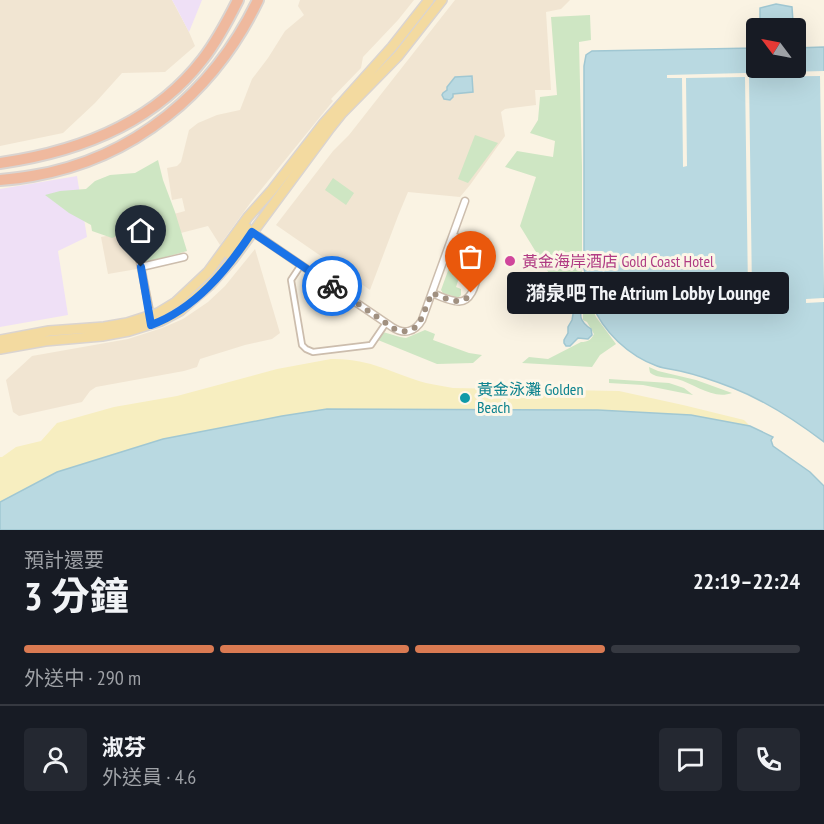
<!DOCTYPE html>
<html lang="zh-TW">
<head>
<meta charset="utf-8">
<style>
	body { margin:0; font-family:"PT Sans Narrow","Noto Sans TC",sans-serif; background:#242831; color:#f1f3f6; height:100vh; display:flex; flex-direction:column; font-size:22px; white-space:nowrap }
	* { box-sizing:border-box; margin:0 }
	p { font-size:20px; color:#9ea1a6 }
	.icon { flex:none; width:33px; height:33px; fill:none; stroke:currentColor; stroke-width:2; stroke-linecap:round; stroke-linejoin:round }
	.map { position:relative; height:530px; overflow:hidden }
	.side { display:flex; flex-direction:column; background:#171b24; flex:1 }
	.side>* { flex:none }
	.needle { width:39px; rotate:302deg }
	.tools { position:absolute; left:746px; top:18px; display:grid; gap:12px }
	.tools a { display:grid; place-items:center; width:60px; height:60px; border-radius:6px; background:#171b24; box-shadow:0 6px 24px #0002; font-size:30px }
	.pin { position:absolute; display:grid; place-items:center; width:51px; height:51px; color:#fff; margin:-62px -26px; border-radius:50% 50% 50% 0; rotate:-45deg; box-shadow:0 0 6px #0007 }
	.pin .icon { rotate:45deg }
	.courier { position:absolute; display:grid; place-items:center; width:60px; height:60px; margin:-30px; border:4px solid #1a73e8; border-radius:50%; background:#fff; color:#222; box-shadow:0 2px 8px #0007 }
	.bubble { position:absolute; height:42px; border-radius:6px; background:#171b24; box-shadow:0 6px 24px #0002; font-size:20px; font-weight:700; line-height:42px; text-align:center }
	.head em { font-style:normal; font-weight:700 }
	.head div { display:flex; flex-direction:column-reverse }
	.head { display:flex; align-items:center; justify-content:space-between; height:102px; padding:0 24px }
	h1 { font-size:39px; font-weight:700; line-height:45px }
	.bar { display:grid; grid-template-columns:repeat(4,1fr); gap:9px 6px; align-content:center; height:72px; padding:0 24px }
	.bar i { height:8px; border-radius:4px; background:#363941 }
	.bar .selected { background:#da7a52 }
	.bar p { grid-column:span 4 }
	.line { display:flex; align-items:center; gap:15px; padding:0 24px; border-top:2px solid #363941 }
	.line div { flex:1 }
	.round { display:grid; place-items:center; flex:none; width:63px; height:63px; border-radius:6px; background:#242831 }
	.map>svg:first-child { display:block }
	.residential { fill:#f1e5d2 }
	.education { fill:#efe0f6 }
	.green { fill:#cee6c3 }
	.sand { fill:#f7eec0 }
	.water { fill:#b9d9e1; stroke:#a0c7d2; stroke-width:1.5 }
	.pier { fill:#faf3e3 }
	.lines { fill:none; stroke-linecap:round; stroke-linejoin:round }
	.pedestrian-casing { stroke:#ccbdad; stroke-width:8 }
	.minor-casing { stroke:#ccbdad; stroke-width:9 }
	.primary-casing { stroke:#dad4d0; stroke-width:12 }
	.motorway-casing { stroke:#dad4d0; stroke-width:14 }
	.pedestrian { stroke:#fff; stroke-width:4.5 }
	.minor { stroke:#fff; stroke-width:6 }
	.primary { stroke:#f3daa0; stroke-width:9 }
	.motorway { stroke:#efb99e; stroke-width:10 }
	.done { stroke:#a09080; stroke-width:6; stroke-dasharray:0 10.8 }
	.route { stroke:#1a73e8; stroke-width:8 }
	.hotel-dot { fill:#d1479c; stroke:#fdf7e8; stroke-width:2 }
	.culture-dot { fill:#0f9aa8; stroke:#fdf7e8; stroke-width:2 }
	.labels { text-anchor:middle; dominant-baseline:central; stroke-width:6; stroke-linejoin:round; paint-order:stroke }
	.hotel-label { font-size:16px; fill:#b23c85; stroke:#fdf7e8; text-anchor:start }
	.culture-label { font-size:16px; fill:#0d838f; stroke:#fdf7e8; text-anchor:start }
</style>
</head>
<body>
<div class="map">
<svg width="824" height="530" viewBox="0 0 824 530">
	<rect width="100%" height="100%" fill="#faf3e3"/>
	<path class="residential" d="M 0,0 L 172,0 L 189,32 L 195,46 L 165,72 L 122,73 L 95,103 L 63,133 L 0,146 Z
		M 300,0 L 414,0 L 398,20 L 363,57 L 361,68 L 331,99 L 333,101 L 251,202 L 220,245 L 208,226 L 177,234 L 174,214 L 185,211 L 182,198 L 172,200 L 167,168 L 177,166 L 181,162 L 189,130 L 198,123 L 217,115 L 240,110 L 252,79 L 268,58 L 285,31 L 304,15 L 298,6 Z
		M 455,0 L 570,0 L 561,9 L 546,12 L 551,90 L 535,90 L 536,105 L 505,109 L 501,112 L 505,136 L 470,185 L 460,197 L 408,192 L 398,216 L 370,290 L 276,225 L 333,151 L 349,135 Z
		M 131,231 L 137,256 L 135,256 L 137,269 L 108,274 L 101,237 Z
		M 255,249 L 280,333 L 272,339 L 245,345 L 200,359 L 197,367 L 184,371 L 96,387 L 90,391 L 82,402 L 19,416 L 13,412 L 6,380 L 32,356 L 128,339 L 162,328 L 183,319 L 208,302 L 225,286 Z"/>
	<path class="education" d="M 172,0 L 202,0 L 189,32 L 176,7 Z
		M 77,176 L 87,237 L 58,251 L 68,315 L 0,327 L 0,189 Z"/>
	<path class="green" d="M 590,15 L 591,40 L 579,42 L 582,167 L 582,285 L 558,288 L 520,226 L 536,177 L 505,167 L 517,151 L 553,157 L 555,141 L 530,133 L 538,120 L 540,97 L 557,95 L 551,17 Z
		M 475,135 L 498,143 L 468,183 L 458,179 Z
		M 158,160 L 163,180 L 175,212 L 187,251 L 145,263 L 139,254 L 132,230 L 112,238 L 92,231 L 91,225 L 69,213 L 45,195 L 60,191 L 86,189 L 95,181 L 110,175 L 135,173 Z
		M 333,178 L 354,193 L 346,205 L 325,190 Z
		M 460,245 L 470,251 L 472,258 L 467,269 L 461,272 L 456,287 L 461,289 L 461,295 L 459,297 L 456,297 L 443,293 L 441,290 L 457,246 Z
		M 583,287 L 596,317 L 616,344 L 600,355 L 592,367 L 522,363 L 529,357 L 548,359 L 581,342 C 588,342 591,340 594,334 L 587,322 L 583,320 Z
		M 425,330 L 435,334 L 433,340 L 469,353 L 482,355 L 473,363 L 437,364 L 378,340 L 383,332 L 400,337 L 406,338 Z
		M 649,367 L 658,371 L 696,380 L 732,393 C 713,400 695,384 677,379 C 670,377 659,378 654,375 C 649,373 650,372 649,367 Z
		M 609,379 L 669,383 L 684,388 L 693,395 L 643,385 L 609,383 Z"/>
	<path class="sand" d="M 331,359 C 370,358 391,373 426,383 C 434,385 444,386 453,388 L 619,391 L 683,405 L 744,420 L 750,426 L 691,415 L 598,410 L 327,409 L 282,416 L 163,439 L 57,472 L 0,502 L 0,457 L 2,457 L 16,447 L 41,441 L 57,423 L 114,407 L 177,396 L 277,369 Z"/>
	<path class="water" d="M 776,4 L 792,7 L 793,22 L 778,27 L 760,23 L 760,8 Z
		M 824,47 L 824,442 C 795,420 766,401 733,388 C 715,381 698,375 680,371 C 672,369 665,369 657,366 C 629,356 603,332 592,304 C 588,292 586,280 584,268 L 584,66 L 586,55 L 592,51 L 756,48 L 756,68 L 795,68 L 795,48 Z
		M 472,76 L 473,92 L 453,94 L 453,97 L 450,100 L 444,99 L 442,95 L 443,93 L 447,90 L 447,87 L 455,77 Z
		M 580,292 L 583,294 L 583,297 C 581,313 576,319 591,329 L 592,335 L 588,339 L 578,338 L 570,346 L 566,346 L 564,343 L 564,340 L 568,333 L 568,327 L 572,320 L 575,303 L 569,297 L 571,294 L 576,294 Z
		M 327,409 L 598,410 L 691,415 L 750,426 L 773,437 L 771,440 L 773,446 L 810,472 L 824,486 L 824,530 L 0,530 L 0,502 L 57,472 L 163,439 L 282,416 Z"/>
	<path class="pier" d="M 824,71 L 824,302 L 806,303 L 806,299 L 824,298 L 820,76 L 749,77 L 752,291 L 766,291 L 766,294 L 734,295 L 734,292 L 748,291 L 745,77 L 686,78 L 687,166 L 683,167 L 682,78 L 667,78 L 667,75 Z"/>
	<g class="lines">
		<defs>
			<path id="pedestrian" d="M 301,265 L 291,280 L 302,345 L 306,349 L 313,352 L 371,345 L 386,323"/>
			<path id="minor" d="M 251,231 L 392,327 C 404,335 415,332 422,320 L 465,201
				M 139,257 L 141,267
				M 432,293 C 439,296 447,300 455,301 C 474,306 477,276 481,262 C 477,246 467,241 453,236
				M 151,318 L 141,267 L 184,257"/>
			<path id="primary" d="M 229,254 L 247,228
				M 0,340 L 49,331 L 104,327 L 127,323 L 158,313 L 176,302 L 208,272 L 248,217 L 272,190 L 324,123 L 392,47 L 429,0
				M 0,349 L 45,341 L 102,336 L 129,331 L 161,321 L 180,311 L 210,285 L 233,259 L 330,128 L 342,113 L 398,56 L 442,0"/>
			<path id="motorway" d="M 0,163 C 78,152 153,124 203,59 C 217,41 228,20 238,0
				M 0,180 C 11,179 21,178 32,176 C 134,159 214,92 258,0"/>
		</defs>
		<use href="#pedestrian" class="pedestrian-casing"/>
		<use href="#minor" class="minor-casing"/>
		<use href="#primary" class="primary-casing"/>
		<use href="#motorway" class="motorway-casing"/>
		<use href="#pedestrian" class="pedestrian"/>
		<use href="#minor" class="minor"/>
		<use href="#primary" class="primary"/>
		<use href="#motorway" class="motorway"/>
	</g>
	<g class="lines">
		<path class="done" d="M 332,286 L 396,330 C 405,333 412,331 419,324 L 432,293 C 445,298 462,308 471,293"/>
		<path class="route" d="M 141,267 L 151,325 C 195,309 227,270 252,232 L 332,286"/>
	</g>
	<circle class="hotel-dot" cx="510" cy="261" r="6"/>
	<circle class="culture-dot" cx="465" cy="398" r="6"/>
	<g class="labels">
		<g class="hotel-label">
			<text x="522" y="261">黃金海岸酒店 Gold Coast Hotel</text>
		</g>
		<g class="culture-label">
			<text x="477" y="389">黃金泳灘 Golden<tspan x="477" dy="18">Beach</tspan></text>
		</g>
	</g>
</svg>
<div class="tools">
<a><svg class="needle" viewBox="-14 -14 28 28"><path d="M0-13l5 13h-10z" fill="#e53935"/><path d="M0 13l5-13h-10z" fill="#9ea1a6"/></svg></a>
</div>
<div class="pin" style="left:471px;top:293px;background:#ea580c"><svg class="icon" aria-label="bag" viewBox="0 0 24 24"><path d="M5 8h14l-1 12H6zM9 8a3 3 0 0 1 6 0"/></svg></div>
<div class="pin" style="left:141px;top:267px;background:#1f2937"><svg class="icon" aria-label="home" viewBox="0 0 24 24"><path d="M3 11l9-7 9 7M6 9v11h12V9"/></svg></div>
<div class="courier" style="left:332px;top:286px"><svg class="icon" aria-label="bike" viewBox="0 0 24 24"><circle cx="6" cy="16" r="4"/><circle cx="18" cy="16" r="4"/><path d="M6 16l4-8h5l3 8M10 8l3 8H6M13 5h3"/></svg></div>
<div class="bubble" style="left:507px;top:272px;width:282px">漪泉吧 The Atrium Lobby Lounge</div>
</div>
<section class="side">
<div class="head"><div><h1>3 分鐘</h1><p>預計還要</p></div><em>22:19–22:24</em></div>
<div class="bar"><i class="selected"></i><i class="selected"></i><i class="selected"></i><i></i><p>外送中 · 290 m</p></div>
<div class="line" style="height:108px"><a class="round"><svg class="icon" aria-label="person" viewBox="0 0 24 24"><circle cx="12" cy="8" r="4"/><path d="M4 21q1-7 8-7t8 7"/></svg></a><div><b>淑芬</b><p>外送員 · 4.6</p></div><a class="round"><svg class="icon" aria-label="chat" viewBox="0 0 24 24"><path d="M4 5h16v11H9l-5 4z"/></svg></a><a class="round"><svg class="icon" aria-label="phone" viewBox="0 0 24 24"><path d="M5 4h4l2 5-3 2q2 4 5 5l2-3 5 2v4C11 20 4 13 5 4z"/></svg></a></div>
</section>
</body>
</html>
